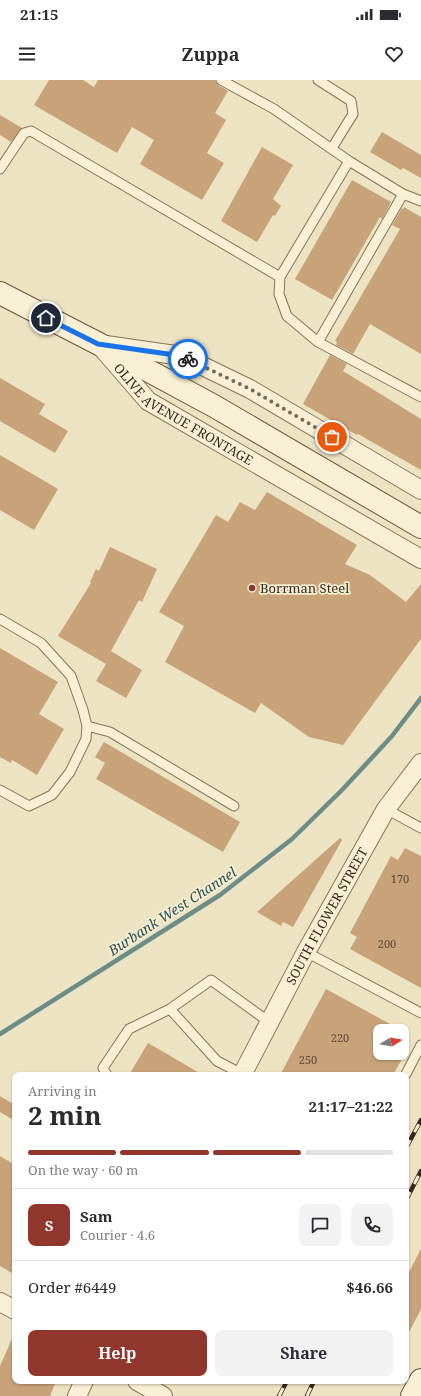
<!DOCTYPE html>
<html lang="en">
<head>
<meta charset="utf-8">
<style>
	body { margin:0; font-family:"Noto Serif",serif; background:#f2f2f3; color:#2b2b33; height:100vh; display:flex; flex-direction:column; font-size:15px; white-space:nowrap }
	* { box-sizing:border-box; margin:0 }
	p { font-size:13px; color:#7c7c81 }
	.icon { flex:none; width:22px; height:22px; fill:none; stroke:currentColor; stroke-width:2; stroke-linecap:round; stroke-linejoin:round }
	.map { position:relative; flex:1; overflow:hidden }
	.details { position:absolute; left:12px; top:992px; width:397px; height:312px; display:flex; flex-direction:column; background:#fff; border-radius:8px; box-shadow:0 1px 3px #0004 }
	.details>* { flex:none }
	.needle { width:26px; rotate:79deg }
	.controls { position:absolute; left:373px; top:944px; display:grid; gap:8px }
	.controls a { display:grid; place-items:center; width:36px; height:36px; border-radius:8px; background:#fff; box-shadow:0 1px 3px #0004; font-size:20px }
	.pin { position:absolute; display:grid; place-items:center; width:34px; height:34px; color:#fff; margin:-17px; border:2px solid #fff; border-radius:50%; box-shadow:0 1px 4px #0007 }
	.courier { position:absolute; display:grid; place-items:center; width:40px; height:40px; margin:-20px; border:3px solid #1a73e8; border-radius:50%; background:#fff; color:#222; box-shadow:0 1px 5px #0007 }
	.head em { font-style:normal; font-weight:700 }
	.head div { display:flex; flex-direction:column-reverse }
	.head { display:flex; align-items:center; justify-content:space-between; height:68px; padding:0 16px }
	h1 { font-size:26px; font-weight:700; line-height:30px }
	.bar { display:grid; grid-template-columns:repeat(4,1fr); gap:6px 4px; align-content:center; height:48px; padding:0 16px }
	.bar i { height:5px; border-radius:3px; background:#e1e1e2 }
	.bar .current { background:#91362d }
	.bar p { grid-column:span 4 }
	.line { display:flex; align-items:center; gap:10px; padding:0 16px; border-top:1px solid #e1e1e2 }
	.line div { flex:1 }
	.round { display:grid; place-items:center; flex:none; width:42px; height:42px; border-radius:8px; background:#f2f2f3 }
	.button { display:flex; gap:8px; margin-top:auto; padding:8px 16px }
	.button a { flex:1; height:46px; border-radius:8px; background:#91362d; color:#fff; font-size:16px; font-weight:700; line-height:46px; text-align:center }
	.button a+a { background:#f2f2f3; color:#2b2b33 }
	.status { display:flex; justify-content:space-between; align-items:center; height:28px; padding:0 20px; background:#fff; direction:ltr }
	.status svg { height:11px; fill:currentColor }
	header { display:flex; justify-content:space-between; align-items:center; height:52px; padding:0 16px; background:#fff; font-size:18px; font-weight:700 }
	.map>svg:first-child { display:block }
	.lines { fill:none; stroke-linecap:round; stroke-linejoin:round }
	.stream { stroke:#6c8c87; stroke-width:4.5 }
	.building { fill:#c8a279 }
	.lane-casing { stroke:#85755a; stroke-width:11 }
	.street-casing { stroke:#85755a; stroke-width:20 }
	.secondary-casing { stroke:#66563d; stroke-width:24 }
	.lane { stroke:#f7f0d4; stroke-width:9 }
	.street { stroke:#f7f0d4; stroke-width:18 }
	.secondary { stroke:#f7f0d4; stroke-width:22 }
	.rail-casing { stroke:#352b1d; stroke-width:4.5 }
	.rail { stroke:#f4edd1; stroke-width:3; stroke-dasharray:9; stroke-linecap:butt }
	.done { stroke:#756b57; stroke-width:4; stroke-dasharray:0 7.2 }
	.route { stroke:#1a73e8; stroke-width:5 }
	.poi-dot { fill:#91362d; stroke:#f4edd1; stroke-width:1.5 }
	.labels { text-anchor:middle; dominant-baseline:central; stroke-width:3.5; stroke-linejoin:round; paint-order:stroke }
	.number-label { font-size:11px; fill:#5a4934 }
	.street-label { font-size:13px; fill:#352b1d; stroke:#f4edd1 }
	.poi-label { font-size:13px; fill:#352b1d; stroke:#f4edd1; text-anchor:start }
	.water-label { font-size:14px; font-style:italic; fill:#2d5354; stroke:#f4edd1 }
</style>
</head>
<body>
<div class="status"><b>21:15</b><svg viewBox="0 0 49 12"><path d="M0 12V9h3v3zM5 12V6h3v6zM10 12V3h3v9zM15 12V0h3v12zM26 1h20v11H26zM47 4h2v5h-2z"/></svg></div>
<header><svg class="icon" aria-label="menu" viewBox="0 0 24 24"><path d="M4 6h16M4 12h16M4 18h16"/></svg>Zuppa<svg class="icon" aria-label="heart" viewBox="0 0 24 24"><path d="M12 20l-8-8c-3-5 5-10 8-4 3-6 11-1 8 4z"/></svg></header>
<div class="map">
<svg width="421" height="1316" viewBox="0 0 421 1316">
	<rect width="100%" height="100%" fill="#ece3c2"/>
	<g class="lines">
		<path class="stream" d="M 0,954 L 220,815 L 292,759 L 342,710 L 392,656 L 421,618"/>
	</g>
	<path class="building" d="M 49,0 L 83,0 L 94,7 L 98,0 L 215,0 L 218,5 L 228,11 L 215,33 L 226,40 L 207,73 L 224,83 L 202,120 L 140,84 L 154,60 L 132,47 L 117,73 L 34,25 Z
		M 0,35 L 22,48 L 11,62 L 0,55 Z
		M 382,52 L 421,75 L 421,98 L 403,88 L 401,90 L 370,72 Z
		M 262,67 L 293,85 L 273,119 L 281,126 L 275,136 L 273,135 L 257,162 L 221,141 Z
		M 352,100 L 391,122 L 382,139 L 380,137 L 332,220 L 295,199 Z
		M 404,127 L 421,137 L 421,274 L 370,244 L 353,274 L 336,265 L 337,262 L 335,261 L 400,149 L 392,145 L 402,128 L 403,129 Z
		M 330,275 L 347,284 L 343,291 L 421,339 L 421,390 L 358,354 L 357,355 L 303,324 Z
		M 0,298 L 45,324 L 39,334 L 68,351 L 55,373 L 0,341 Z
		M 0,375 L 58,409 L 34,450 L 0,430 Z
		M 267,412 L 357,465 L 345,484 L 370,495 L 406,522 L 421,504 L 421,559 L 343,665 L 309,657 L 261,623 L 255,633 L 165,582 L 184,546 L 159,532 L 216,435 L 228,442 L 240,422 L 255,430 Z
		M 110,467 L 157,489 L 142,522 L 139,520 L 111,571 L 142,590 L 126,618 L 96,601 L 106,584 L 58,556 L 91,503 L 90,502 L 96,489 L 99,491 Z
		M 0,568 L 58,602 L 39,634 L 64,649 L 37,695 L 12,680 L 11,683 L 0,677 Z
		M 104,662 L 240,742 L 223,772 L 96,699 L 105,683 L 95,677 Z
		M 340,758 L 342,760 L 293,847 L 283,842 L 281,846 L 257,832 Z
		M 405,768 L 421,776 L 421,908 L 350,869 L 357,857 L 350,853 L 391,776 L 398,780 Z
		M 326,909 L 403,951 L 380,951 L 380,973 L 402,973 L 402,970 L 406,972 L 393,995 L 280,995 Z
		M 148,963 L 203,995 L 129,995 Z
		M 0,1016 L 15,1025 L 15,1041 L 0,1032 Z
		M 0,1076 L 15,1085 L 15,1195 L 0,1186 Z
		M 421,1169 L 421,1229 L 406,1258 L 406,1198 Z
		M 15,1252 L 15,1301 L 56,1301 L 50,1316 L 0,1316 L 0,1286 Z"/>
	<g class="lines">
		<defs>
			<path id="lane" d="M 221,0 L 274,29 L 349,81
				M 318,0 L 351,21 L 353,34 L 332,68
				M 0,89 L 24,53 L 31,51 L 280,197
				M 403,114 L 318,262 L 287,236 L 279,214 L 280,197 L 349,81 L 403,114 L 421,121
				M 318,262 L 421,317
				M 0,539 L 41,563 L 71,596 L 83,630 L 87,646 L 86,659 L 70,692 L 52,715 L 29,726 L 0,710
				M 87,646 L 110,652 L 234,726
				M 386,729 L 421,748
				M 306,872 L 421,933
				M 170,929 L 217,981 L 242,994
				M 406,994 L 421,965
				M 107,995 L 103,988 L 129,949 L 170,929 L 211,900 L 269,942"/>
			<g id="street">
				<path d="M 106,265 L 182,276 L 250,309 L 421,410"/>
				<path id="s1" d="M 103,269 L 148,321 L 421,479"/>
				<path id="s2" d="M 242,995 L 306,872 L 386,729 L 421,683"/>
				<path d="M 0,1222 L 15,1230"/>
				<path d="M 137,1301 L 163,1316"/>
				<path d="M 77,1316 L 84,1301"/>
			</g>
			<path id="secondary" d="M 0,213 L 99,264 L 214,326 L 421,447
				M 412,1316 L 421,1300"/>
		</defs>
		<use href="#lane" class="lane-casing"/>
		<use href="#street" class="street-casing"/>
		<use href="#secondary" class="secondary-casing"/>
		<use href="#lane" class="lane"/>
		<use href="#street" class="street"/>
		<use href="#secondary" class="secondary"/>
		<defs>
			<path id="rail" d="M 406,1068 L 421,1040
				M 406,1120 L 421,1091
				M 279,1316 L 287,1301
				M 307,1316 L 314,1301"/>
		</defs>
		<use href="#rail" class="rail-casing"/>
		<use href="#rail" class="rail"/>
	</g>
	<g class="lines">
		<path class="done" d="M 188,279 L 250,309 L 332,357"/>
		<path class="route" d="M 46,238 L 98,264 L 182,276 L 188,279"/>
	</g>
	<circle class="poi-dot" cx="252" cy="508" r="4"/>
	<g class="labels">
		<g class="number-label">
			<text x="400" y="798">170</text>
			<text x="387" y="863">200</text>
			<text x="340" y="957">220</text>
			<text x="308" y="979">250</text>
		</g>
		<g class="street-label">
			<text stroke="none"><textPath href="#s1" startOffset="105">OLIVE AVENUE FRONTAGE</textPath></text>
			<text stroke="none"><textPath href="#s2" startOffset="180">SOUTH FLOWER STREET</textPath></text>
		</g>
		<g class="poi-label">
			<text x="260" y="508">Borrman Steel</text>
		</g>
		<g class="water-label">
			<text transform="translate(172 831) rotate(-33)">Burbank West Channel</text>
		</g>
	</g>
</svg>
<div class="controls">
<a><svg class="needle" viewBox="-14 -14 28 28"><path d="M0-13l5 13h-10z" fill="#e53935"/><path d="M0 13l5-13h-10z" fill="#7c7c81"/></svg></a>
</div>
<div class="pin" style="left:332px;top:357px;background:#ea580c"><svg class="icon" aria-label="bag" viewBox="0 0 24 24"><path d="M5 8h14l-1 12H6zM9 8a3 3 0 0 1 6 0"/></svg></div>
<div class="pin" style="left:46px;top:238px;background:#1f2937"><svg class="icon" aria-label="home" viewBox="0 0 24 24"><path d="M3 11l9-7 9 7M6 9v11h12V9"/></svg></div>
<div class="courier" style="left:188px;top:279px"><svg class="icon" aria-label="bike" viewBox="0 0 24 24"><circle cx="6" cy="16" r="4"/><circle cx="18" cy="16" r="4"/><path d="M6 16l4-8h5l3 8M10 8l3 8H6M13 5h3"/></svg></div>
<section class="details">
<div class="head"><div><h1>2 min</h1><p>Arriving in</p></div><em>21:17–21:22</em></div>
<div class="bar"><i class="current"></i><i class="current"></i><i class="current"></i><i></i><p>On the way · 60 m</p></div>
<div class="line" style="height:72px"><b class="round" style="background:#91362d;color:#fff">S</b><div><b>Sam</b><p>Courier · 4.6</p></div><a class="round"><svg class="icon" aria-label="chat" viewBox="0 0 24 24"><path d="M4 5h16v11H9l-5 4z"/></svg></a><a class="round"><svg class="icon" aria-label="phone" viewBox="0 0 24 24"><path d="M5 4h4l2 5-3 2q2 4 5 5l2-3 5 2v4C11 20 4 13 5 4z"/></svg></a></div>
<div class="line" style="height:52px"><div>Order #6449</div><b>$46.66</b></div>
<div class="button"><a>Help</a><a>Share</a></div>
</section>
</div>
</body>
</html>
